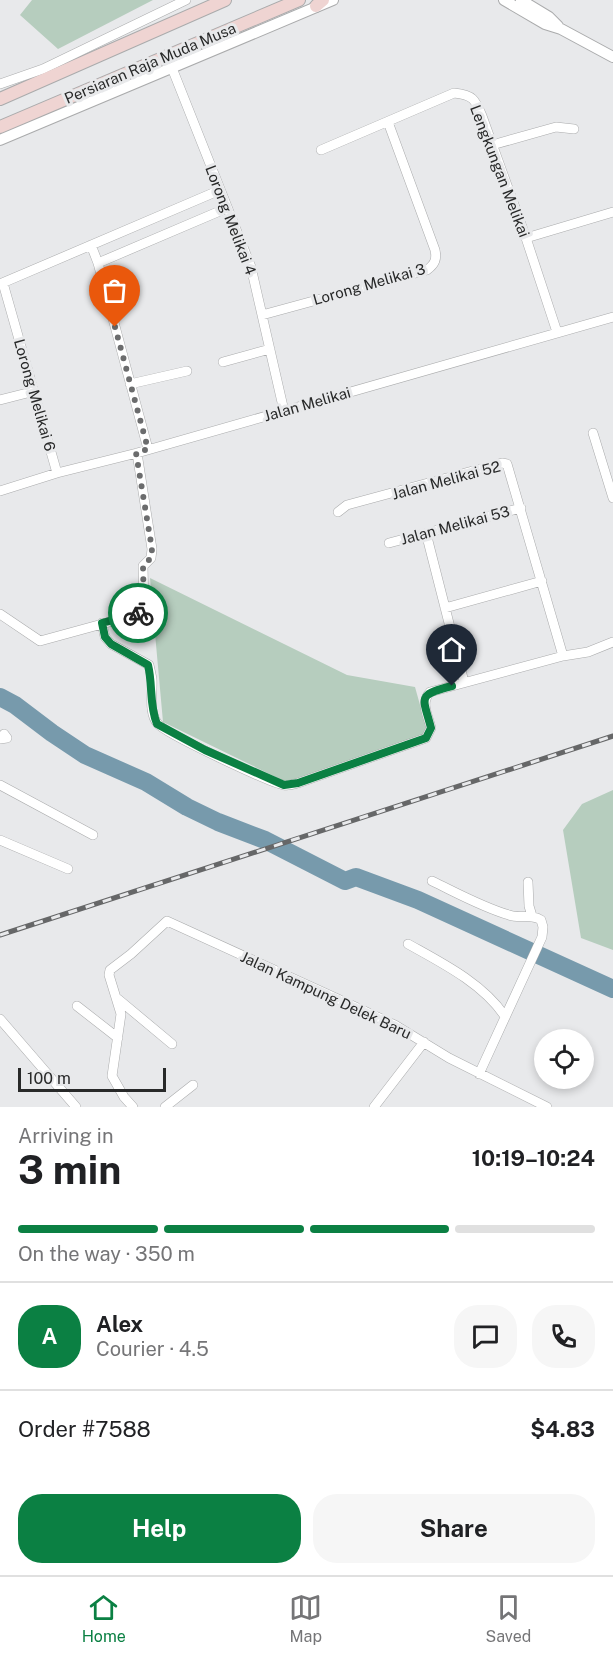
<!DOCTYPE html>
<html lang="en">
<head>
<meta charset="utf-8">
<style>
	body { margin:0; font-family:"Public Sans",sans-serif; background:#f6f6f6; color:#202124; height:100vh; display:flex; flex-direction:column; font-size:22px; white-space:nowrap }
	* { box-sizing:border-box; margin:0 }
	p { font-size:20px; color:#757577 }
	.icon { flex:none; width:33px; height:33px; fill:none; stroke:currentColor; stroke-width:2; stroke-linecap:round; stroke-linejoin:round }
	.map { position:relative; height:1107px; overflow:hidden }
	.drawer { display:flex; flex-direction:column; background:#fff; flex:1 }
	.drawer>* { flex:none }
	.fabs { position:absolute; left:534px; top:1029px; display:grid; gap:12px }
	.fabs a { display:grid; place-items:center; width:60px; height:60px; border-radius:50%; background:#fff; box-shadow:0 3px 9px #0003; font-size:30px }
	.scale { position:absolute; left:18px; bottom:15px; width:148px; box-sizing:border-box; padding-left:6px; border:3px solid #282929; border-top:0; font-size:16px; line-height:21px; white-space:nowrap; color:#282929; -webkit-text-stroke:4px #e8e9eb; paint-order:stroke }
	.pin { position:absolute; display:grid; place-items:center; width:51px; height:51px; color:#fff; margin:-62px -26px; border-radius:50% 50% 50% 0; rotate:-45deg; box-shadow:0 0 6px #0007 }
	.pin .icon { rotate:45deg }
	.courier { position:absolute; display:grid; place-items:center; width:60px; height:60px; margin:-30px; border:4px solid #0b8043; border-radius:50%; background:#fff; color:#222; box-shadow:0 2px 8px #0007 }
	.summary em { font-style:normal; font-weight:700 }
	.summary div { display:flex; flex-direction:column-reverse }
	.summary { display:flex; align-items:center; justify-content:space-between; height:102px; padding:0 18px }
	h1 { font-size:39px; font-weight:700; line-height:45px }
	.bar { display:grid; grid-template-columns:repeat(4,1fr); gap:9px 6px; align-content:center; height:72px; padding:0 18px }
	.bar i { height:8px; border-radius:4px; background:#e0e0e0 }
	.bar .selected { background:#0b8043 }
	.bar p { grid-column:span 4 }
	.line { display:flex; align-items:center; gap:15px; padding:0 18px; border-top:2px solid #e0e0e0 }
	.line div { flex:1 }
	.round { display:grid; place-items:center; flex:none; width:63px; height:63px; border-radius:24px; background:#f6f6f6 }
	.cta { display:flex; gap:12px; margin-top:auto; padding:12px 18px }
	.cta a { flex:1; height:69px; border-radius:24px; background:#0b8043; color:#fff; font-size:24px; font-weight:700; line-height:69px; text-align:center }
	.cta a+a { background:#f6f6f6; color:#202124 }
	.tab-bar { display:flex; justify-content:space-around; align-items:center; height:84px; border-top:2px solid #e0e0e0; background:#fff; font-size:16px; color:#757577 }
	.tab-bar a { display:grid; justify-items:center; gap:3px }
	.tab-bar .selected { color:#0b8043 }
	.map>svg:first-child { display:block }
	.green { fill:#b6cdbe }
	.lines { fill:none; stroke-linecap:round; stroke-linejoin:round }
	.river { stroke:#779aac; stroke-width:18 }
	.minor-casing { stroke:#aaabac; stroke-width:10 }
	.tertiary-casing { stroke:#aaabac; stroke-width:12 }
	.secondary-casing { stroke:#aaabac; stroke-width:14 }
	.minor { stroke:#fff; stroke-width:9 }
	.tertiary { stroke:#fff; stroke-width:10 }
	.secondary { stroke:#efd4d2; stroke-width:12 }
	.rail-casing { stroke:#666768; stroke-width:5 }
	.rail { stroke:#e8e9eb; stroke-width:3; stroke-dasharray:9; stroke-linecap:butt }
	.done { stroke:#6b6c6d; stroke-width:6; stroke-dasharray:0 10.8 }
	.route { stroke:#0b8043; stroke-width:8 }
	.labels { text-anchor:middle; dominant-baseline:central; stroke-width:6; stroke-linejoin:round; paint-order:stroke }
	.street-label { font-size:15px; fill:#282929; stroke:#e8e9eb }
</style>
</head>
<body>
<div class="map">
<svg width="613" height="1107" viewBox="0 0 613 1107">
	<rect width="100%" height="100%" fill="#e8e9eb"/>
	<path class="green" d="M 32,0 L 153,0 L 58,49 L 20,15 Z
		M 150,578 L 347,675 L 415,687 L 427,730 L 420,738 L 296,781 L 286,782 L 163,722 Z
		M 613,790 L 613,950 L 581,938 L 563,830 L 582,804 Z"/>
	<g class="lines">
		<path class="river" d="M 0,697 L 15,705 L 52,733 L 85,755 L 146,782 L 187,807 L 218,822 L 265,840 L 345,881 L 356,877 L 418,900 L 613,989"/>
		<defs>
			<path id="minor" d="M 172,68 L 251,267 L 284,411
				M 0,84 L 43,69 L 186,0
				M 492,145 L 556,127 L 574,129
				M 321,150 L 454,93 C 473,95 475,99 482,116 L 526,238 L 557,332
				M 526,238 L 613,212
				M 91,245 L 98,263 L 148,449
				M 98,263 L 227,208
				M 3,283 L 57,473
				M 0,284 L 220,190
				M 262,315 L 427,270 C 435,264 437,259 435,250 L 388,122
				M 223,362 L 270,349
				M 130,384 L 187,371
				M 0,400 L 35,391
				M 593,433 L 613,498
				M 0,491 L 57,473 L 137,453 L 613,317
				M 338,512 L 347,505 L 502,463 L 507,464 L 563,656
				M 426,533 L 464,682
				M 389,543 L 521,508
				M 445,608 L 542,581
				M 0,614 L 40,641 L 135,615 L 144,610 L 143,566 L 151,558 L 152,549 L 137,453
				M 102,623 L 105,637 L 111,644 L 149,665 C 150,669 151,674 152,679 C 153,692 148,713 158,724 C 166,734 271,783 284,785 C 289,786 294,784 298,783 L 426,738 L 431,728 C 428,715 420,703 430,692 L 563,656 L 588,652 L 613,642
				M 0,739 L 7,738 L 4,734
				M 0,785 L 93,835
				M 0,840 L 68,869
				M 432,881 C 457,893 482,907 509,915 C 520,919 531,913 541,920 L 543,927 L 542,937 L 479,1074
				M 528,882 L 529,906 L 532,916
				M 408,944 C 442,963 482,983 504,1015
				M 118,999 L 172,1044
				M 77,1006 L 118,1038
				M 0,1019 L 76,1107
				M 133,1107 L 124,1097 L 112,1076 L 121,1014 L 109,975 L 110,970 L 131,954 L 167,921 L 395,1025 L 449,1058 L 547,1107
				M 165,1107 L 193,1085
				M 374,1107 L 424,1042"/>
			<path id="tertiary" d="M 504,0 L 545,24 L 561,29 L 613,57
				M 521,0 L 549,17 L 558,26
				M 0,140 L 333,0"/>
			<path id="secondary" d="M 316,6 L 323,0
				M 0,99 L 225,0
				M 0,127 L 299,0"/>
		</defs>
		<use href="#minor" class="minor-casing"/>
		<use href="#tertiary" class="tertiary-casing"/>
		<use href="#secondary" class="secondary-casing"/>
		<use href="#minor" class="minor"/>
		<use href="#tertiary" class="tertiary"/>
		<use href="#secondary" class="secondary"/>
		<defs>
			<path id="rail" d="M 0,935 L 613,736"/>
		</defs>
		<use href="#rail" class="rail-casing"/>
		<use href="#rail" class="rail"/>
	</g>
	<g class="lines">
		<path class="done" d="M 115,327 L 148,449 L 136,453 L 152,549 L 151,558 L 143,566 L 144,610 L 138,613"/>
		<path class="route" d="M 138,613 L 102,623 L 105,637 L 111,644 L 148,665 C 153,685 149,705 157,724 L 205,750 L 284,785 L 298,783 L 426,738 L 431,728 C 423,697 416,695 452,686"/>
	</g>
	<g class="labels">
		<g class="street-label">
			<text transform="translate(150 63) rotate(-23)">Persiaran Raja Muda Musa</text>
			<text transform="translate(500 171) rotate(69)">Lengkungan Melikai</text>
			<text transform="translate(231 220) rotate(69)">Lorong Melikai 4</text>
			<text transform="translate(369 284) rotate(-16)">Lorong Melikai 3</text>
			<text transform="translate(35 395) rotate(74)">Lorong Melikai 6</text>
			<text transform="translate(307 404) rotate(-16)">Jalan Melikai</text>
			<text transform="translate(446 480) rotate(-15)">Jalan Melikai 52</text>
			<text transform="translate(455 525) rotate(-15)">Jalan Melikai 53</text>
			<text transform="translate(326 995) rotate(25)">Jalan Kampung Delek Baru</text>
		</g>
	</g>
</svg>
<div class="fabs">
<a><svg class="icon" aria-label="locate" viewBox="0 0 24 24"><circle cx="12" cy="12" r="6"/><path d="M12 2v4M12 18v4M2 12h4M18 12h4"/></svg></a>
</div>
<div class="scale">100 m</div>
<div class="pin" style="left:115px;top:327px;background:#ea580c"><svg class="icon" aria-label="bag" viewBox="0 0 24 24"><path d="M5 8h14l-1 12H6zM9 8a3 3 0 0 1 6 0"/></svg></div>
<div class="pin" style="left:452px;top:686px;background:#1f2937"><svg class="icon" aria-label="home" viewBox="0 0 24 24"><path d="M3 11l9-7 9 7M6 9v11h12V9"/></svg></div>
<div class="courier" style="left:138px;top:613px"><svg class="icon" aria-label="bike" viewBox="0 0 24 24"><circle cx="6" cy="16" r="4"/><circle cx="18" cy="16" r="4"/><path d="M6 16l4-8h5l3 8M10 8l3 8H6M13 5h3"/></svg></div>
</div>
<section class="drawer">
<div class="summary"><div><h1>3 min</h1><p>Arriving in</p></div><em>10:19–10:24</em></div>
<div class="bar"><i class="selected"></i><i class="selected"></i><i class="selected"></i><i></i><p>On the way · 350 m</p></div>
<div class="line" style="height:108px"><b class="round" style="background:#0b8043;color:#fff">A</b><div><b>Alex</b><p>Courier · 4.5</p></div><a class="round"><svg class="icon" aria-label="chat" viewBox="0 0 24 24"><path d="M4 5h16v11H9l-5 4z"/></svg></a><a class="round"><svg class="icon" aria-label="phone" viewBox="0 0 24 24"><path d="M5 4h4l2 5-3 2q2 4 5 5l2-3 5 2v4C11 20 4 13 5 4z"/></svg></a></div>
<div class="line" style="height:78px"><div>Order #7588</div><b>$4.83</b></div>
<div class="cta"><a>Help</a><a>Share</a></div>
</section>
<nav class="tab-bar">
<a class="selected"><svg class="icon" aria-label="home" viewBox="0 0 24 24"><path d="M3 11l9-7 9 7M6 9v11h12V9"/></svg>Home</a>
<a><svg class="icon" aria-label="map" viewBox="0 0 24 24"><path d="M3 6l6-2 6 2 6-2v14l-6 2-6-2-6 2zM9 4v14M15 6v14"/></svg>Map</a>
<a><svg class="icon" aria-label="saved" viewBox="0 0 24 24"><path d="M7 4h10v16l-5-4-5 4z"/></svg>Saved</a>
</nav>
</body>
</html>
